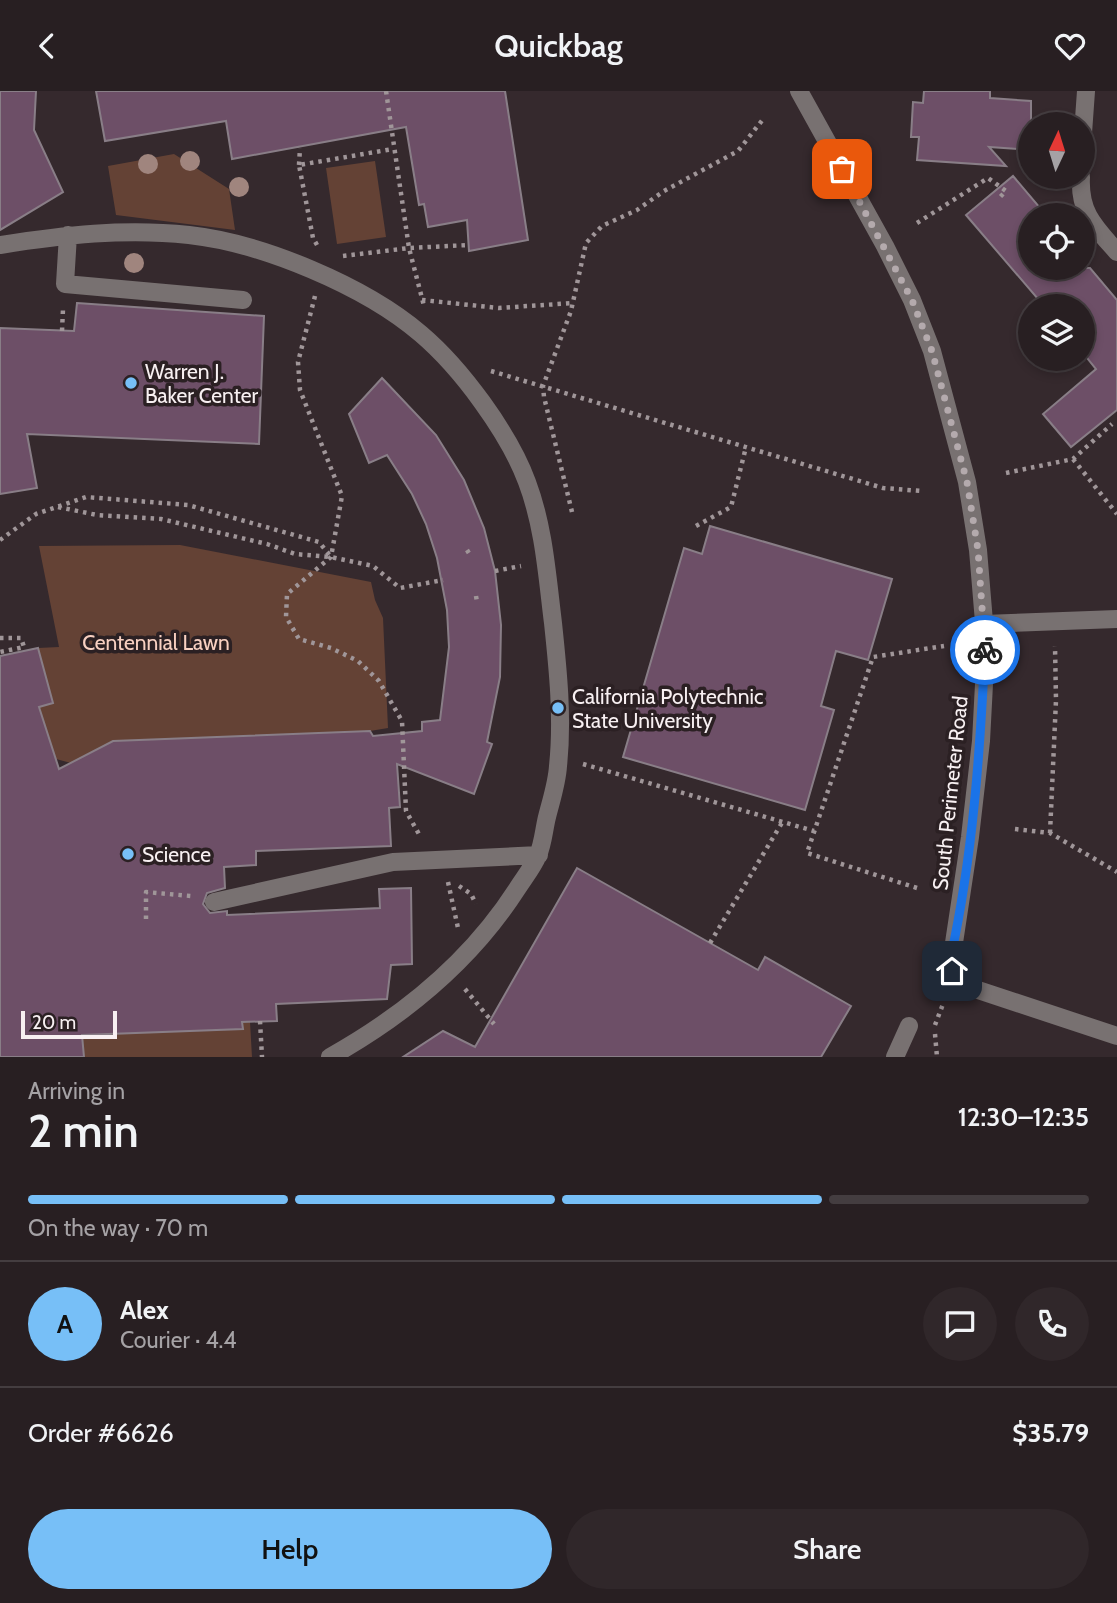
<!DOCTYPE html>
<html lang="en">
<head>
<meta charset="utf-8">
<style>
	body { margin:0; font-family:Cabin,sans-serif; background:#30272a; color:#f1f3f6; height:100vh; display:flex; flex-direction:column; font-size:26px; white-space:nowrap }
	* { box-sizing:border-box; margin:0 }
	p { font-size:23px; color:#a5a2a5 }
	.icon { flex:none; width:38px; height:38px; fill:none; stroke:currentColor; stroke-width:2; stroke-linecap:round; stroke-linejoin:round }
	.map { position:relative; height:966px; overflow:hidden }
	.drawer { display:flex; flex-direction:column; background:#281f22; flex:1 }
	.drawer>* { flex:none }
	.needle { width:46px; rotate:4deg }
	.buttons { position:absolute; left:1018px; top:21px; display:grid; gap:14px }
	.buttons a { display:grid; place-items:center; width:77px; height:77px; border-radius:50%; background:#281f22; box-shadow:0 4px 10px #0003,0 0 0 2px #443d40; font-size:35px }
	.scale { position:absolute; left:21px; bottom:18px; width:96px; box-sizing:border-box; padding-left:7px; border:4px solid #f8f0f2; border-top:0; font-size:19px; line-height:24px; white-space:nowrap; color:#f8f0f2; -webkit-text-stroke:5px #2b2023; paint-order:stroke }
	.pin { position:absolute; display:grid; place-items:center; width:60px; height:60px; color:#fff; margin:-30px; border-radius:14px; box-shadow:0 4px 10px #0006 }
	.courier { position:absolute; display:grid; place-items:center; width:70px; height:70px; margin:-35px; border:5px solid #1a73e8; border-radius:50%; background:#fff; color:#222; box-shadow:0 2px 9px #0007 }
	.headline em { font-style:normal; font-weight:600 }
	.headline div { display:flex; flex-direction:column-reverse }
	.headline { display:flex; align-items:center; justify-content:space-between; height:119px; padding:0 28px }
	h1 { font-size:46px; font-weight:600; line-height:52px }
	.bar { display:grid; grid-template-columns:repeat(4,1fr); gap:10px 7px; align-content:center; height:84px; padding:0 28px }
	.bar i { height:9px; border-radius:5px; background:#443d40 }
	.bar .selected { background:#77bff7 }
	.bar p { grid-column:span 4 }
	.line { display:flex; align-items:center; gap:18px; padding:0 28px; border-top:2px solid #443d40 }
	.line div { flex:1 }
	.round { display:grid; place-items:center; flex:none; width:74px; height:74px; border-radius:37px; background:#30272a }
	.cta { display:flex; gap:14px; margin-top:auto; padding:14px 28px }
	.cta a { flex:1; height:80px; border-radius:42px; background:#77bff7; color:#111; font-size:28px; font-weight:600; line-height:80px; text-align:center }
	.cta a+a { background:#30272a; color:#f1f3f6 }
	header { display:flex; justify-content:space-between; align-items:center; height:91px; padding:0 28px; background:#281f22; font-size:32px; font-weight:600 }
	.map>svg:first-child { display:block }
	.green { fill:#644235 }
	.building { fill:#6d4f67; stroke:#897e87; stroke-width:2 }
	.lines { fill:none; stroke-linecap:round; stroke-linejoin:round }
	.path { stroke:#a09699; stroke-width:4.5; stroke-dasharray:3.5 5; stroke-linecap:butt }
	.minor { stroke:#787171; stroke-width:18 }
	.tree { fill:#a0857e }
	.done { stroke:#b4aaad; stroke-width:7; stroke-dasharray:0 12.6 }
	.route { stroke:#1a73e8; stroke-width:9 }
	.poi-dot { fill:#77bff7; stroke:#2b2023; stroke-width:2.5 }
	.labels { text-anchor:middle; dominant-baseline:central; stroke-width:7; stroke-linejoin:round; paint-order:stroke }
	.poi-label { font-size:21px; fill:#f8f0f2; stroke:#2b2023; text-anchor:start }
	.park-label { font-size:21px; fill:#f8d0c1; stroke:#2b2023 }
	.street-label { font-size:21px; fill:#f8f0f2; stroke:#2b2023 }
</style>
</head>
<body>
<header><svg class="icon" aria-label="back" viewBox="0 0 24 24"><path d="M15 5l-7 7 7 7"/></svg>Quickbag<svg class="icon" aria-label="heart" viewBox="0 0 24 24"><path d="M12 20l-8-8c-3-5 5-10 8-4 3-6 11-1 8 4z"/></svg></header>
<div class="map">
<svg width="1117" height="966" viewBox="0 0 1117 966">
	<rect width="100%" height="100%" fill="#35292d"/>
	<path class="green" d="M 174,63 L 229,98 L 235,139 L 116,124 L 108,75 Z
		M 375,70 L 386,146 L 337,153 L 326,77 Z
		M 180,454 L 371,491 L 375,509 L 383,527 L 388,637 L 370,640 L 113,650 L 71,672 L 56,668 L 39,616 L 53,611 L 38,557 L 59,556 L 39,455 Z
		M 250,931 L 252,966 L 84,966 L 82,944 L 243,937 L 242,932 Z"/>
	<path class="building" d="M 0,0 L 36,0 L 34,39 L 63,101 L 0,139 Z
		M 96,0 L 505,0 L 528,149 L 469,160 L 467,129 L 428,136 L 424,113 L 419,114 L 406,36 L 232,68 L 226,30 L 105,50 Z
		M 924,0 L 990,0 L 990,7 L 1031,10 L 1031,59 L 989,56 L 1006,75 L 917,69 L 919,46 L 911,46 L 913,11 L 923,12 Z
		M 1013,85 L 1046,124 L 1031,124 L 1031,177 L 1090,177 L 1117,209 L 1117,319 L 1071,356 L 1043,323 L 1096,278 L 1083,262 L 1083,215 L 1044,215 L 966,124 Z
		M 77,212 L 264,225 L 259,353 L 27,343 L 37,397 L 0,403 L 0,237 L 74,240 Z
		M 382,287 L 436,344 L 464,389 L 484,437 L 495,480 L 501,534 L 500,586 L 487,651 L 492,653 L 474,703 L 397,673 L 400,716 L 389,717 L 391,755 L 256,760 L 256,774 L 224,776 L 225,797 L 207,802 L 203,813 L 210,822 L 227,820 L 227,824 L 380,817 L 379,798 L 411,797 L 412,873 L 391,874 L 387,908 L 276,913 L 277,930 L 242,931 L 243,938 L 82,944 L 84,966 L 0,966 L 0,565 L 38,557 L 53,612 L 39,616 L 59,678 L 113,650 L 370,640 L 373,645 L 422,640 L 422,631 L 440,629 L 449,556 L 447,519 L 437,467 L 426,433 L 412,403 L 387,364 L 369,372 L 349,323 Z
		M 710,435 L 892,488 L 868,569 L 836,560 L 821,615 L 834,619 L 805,719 L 623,666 L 684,457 L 702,463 Z
		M 577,777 L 758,879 L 765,866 L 851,915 L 821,966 L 403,966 L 443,940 L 475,956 Z"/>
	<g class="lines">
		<path class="path" d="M 386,0 L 409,157 L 424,215
			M 299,74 L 300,57
			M 917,132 L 988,87 L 1006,100 L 1000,106
			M 317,154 L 313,147 L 299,74 L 393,58
			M 343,165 L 409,157 L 469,154
			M 315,205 L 298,271 L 300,299 L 342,405 L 331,466 L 287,503 L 286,526 L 299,548 L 331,557 L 358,570 L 379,590 L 402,630 L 406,720 L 420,745
			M 422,209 L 499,217 L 573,212
			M 62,240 L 63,218
			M 491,280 L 883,397 L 921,400
			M 1073,368 L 1117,423
			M 1006,382 L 1073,368 L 1112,333
			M 58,416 L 97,424 L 161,428 L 267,453 L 295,463 L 330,466
			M 572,421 L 544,306 L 543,295 L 571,220 L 586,152 L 602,135 L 637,119 L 664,100 L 738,60 L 764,27
			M 696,435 L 731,416 L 746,356
			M 0,449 L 36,423 L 86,406 L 188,414 L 319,451 L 331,466 L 373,475 L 400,497 L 443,489
			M 467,459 L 470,464
			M 495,480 L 521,475
			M 476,505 L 477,511
			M 0,547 L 21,547 L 24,556 L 0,561
			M 583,673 L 814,740
			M 1015,738 L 1050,742 L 1117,781
			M 1050,742 L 1056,609 L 1055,555
			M 448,791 L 458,837
			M 459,795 L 471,803 L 476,813
			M 917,797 L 807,762 L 873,566 L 944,555
			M 146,828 L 146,801 L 191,805
			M 710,852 L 783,730
			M 465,898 L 494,933
			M 260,930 L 262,966
			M 935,934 L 943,913
			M 935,943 L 937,966"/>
		<path class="minor" d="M 799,0 L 885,155 L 912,209 L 932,260 L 967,391 L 978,459 L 986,555 L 981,650 L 970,746 L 952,865 L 952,880 L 957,892 L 1117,945
			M 1083,42 L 1086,0
			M 1081,86 C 1079,122 1095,136 1117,161
			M 68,144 L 65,193 L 243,209
			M 0,154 C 63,144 125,137 189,144 C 262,152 365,195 421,243 C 461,277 509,342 527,391 C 544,436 547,484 553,532 C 558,579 563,628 558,675 C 557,692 551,710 547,726 C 544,738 543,753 538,764 C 533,776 524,787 517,798 C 470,871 405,924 330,966
			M 984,533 L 1117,528
			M 214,811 L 393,771 L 539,764
			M 895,966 L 909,935"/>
	</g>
	<g class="tree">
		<circle cx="190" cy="70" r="10"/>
		<circle cx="148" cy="73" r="10"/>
		<circle cx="239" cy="96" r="10"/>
		<circle cx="134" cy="172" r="10"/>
	</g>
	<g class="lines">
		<path class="done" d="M 842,78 L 912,209 L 932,260 L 967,391 L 978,459 L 985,559"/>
		<path class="route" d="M 952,880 L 951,865 C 973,764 980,661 985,559"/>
	</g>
	<g class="poi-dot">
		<circle cx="131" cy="292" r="7"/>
		<circle cx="558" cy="617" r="7"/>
		<circle cx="128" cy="763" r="7"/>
	</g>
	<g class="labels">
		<g class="poi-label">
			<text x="145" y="280">Warren J.<tspan x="145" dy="24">Baker Center</tspan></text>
			<text x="572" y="605">California Polytechnic<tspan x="572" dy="24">State University</tspan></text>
			<text x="142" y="763">Science</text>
		</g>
		<g class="park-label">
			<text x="156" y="551">Centennial Lawn</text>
		</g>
		<g class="street-label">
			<text transform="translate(950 702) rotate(-84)">South Perimeter Road</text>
		</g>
	</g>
</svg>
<div class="buttons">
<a><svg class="needle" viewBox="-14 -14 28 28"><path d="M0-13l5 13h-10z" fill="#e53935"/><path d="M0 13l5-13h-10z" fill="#a5a2a5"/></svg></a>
<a><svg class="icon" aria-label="locate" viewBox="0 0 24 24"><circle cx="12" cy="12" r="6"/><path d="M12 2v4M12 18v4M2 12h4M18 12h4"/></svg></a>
<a><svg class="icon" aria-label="layers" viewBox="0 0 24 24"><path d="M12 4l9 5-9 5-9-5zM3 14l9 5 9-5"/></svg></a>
</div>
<div class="scale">20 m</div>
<div class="pin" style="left:842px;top:78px;background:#ea580c"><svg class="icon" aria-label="bag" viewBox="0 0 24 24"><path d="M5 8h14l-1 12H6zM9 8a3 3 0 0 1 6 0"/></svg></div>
<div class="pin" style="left:952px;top:880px;background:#1f2937"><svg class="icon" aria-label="home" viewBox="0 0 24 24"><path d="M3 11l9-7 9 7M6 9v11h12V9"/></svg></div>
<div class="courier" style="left:985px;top:559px"><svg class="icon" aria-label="bike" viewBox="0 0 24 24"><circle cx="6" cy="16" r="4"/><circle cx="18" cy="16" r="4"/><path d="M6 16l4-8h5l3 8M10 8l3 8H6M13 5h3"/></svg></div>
</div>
<section class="drawer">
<div class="headline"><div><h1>2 min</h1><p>Arriving in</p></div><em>12:30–12:35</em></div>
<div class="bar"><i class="selected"></i><i class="selected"></i><i class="selected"></i><i></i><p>On the way · 70 m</p></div>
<div class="line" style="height:126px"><b class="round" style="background:#77bff7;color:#111">A</b><div><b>Alex</b><p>Courier · 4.4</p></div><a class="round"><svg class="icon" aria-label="chat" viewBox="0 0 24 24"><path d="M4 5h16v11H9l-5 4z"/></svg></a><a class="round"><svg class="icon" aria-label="phone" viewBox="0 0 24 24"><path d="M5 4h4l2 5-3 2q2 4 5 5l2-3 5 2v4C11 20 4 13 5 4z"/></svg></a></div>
<div class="line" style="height:91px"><div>Order #6626</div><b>$35.79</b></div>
<div class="cta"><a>Help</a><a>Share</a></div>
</section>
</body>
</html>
